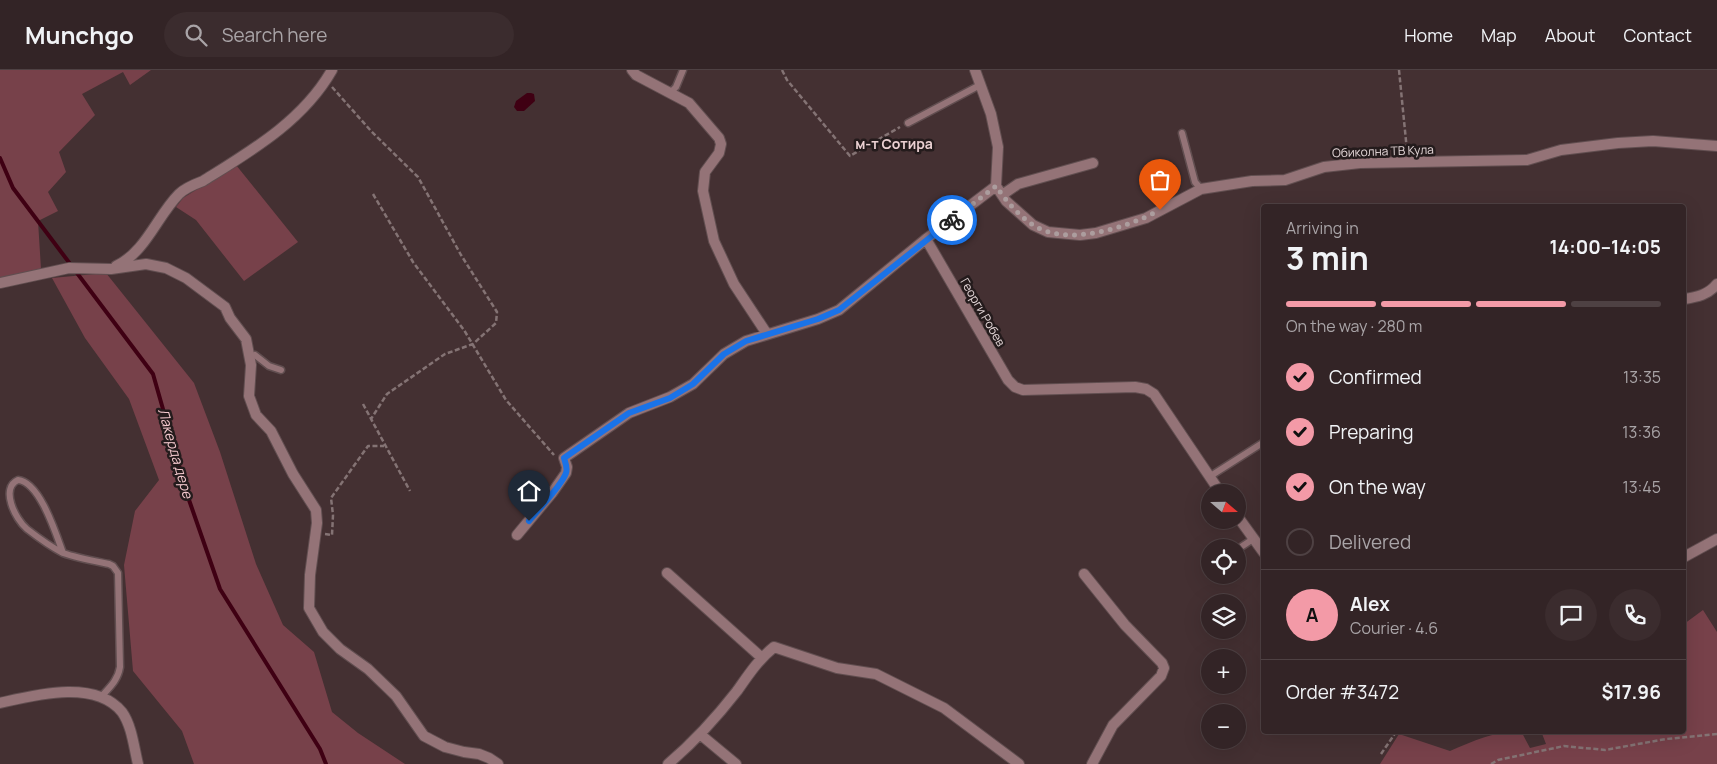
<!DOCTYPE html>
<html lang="en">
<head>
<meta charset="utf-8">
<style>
	body { margin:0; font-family:Manrope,sans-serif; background:#3b2c2e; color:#f1f3f6; height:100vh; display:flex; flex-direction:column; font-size:19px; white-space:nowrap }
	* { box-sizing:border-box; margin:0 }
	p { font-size:16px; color:#a9a4a7 }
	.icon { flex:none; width:28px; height:28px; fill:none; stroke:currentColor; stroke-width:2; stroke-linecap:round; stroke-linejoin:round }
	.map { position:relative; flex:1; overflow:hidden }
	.drawer { position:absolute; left:1261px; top:134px; width:425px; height:530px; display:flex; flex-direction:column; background:#332426; border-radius:5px; box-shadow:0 5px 20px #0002,0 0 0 1px #4e4143 }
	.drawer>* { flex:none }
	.needle { width:32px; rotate:110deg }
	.tools { position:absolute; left:1201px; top:414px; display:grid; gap:10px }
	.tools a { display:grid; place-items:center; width:45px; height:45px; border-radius:50%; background:#332426; box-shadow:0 5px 20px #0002,0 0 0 1px #4e4143; font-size:25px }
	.pin { position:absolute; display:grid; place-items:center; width:42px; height:42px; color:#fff; margin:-51px -21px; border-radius:50% 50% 50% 0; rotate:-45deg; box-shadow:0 0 5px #0007 }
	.pin .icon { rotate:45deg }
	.courier { position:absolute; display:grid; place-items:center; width:50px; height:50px; margin:-25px; border:4px solid #1a73e8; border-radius:50%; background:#fff; color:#222; box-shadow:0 1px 6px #0007 }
	.overview em { font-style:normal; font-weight:700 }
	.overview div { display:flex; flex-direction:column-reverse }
	.overview { display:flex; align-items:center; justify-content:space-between; height:85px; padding:0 25px }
	h1 { font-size:32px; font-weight:700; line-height:38px }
	.bar { display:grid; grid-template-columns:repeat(4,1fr); gap:8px 5px; align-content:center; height:60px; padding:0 25px }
	.bar i { height:6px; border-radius:4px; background:#4e4143 }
	.bar .current { background:#f39aa7 }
	.bar p { grid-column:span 4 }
	.line { display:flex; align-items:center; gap:12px; padding:0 25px; border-top:1px solid #4e4143 }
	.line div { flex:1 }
	.round { display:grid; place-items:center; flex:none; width:52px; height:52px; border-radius:26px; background:#3b2c2e }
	ol { padding:0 25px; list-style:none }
	li { display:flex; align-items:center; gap:15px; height:55px }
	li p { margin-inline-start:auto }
	li .icon { padding:5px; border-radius:50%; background:#f39aa7; color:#111; stroke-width:4 }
	li:last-child { color:#a9a4a7 }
	li i { width:28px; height:28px; border:2px solid #4e4143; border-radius:50% }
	header { display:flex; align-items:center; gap:30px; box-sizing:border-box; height:70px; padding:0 25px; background:#332426; border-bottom:1px solid #4e4143 }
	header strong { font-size:24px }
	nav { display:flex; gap:28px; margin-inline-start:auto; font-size:18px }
	.search { width:350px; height:45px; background:#3b2c2e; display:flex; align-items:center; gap:12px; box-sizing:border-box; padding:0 18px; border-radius:28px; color:#a9a4a7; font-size:19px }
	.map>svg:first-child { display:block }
	.green { fill:#77414a }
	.water { fill:#3f0013 }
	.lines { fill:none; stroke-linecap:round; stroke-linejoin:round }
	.stream { stroke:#3f0013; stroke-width:4 }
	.lane-casing { stroke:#614e50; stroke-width:9 }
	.street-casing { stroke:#614e50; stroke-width:12 }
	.path { stroke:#847374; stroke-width:2.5; stroke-dasharray:5 2.5; stroke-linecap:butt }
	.lane { stroke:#947377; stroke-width:6 }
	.street { stroke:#947377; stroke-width:10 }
	.done { stroke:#ac9d9e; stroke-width:5; stroke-dasharray:0 9 }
	.route { stroke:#1a73e8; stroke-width:6 }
	.labels { text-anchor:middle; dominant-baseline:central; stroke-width:5; stroke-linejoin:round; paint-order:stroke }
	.street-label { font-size:12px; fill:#e4d7d8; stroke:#241b1c }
	.neighbourhood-label { font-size:14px; font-weight:bold; fill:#ebd0d2; stroke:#241b1c }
	.water-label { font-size:14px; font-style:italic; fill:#f2c7cc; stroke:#241b1c }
</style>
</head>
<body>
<header>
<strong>Munchgo</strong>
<div class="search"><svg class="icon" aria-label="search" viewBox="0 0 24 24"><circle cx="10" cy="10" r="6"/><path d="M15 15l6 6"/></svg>Search here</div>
<nav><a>Home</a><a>Map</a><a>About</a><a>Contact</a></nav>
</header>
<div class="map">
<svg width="1717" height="694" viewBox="0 0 1717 694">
	<rect width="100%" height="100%" fill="#443032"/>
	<path class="green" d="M 0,0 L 151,0 L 130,15 L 123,2 L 82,24 L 95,45 L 59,82 L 66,102 L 48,122 L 58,141 L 38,151 L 41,199 L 0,208 Z
		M 236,95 L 298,172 L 244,211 L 196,150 L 176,137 L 183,128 Z
		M 106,203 L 194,313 L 220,382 L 256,494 L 283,555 L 314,582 L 332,642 L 358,663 L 405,694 L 194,694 L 182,661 L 133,601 L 124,495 L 135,441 L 159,410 L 129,329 L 85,268 L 52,208 Z
		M 1703,540 L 1717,562 L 1717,694 L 1380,694 L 1399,664 L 1450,681 C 1473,671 1495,661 1521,661 L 1530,678 L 1546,674 L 1541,661 L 1684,661 L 1684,554 Z"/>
	<path class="water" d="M 527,23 L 531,23 L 534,24 L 535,31 L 524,41 L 517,41 L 514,37 L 516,31 Z"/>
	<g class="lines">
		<path class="stream" d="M 0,88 L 13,118 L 153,304 L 188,427 L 220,519 L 320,679 L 326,694"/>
		<defs>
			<path id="lane" d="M 671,22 L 676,17 L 683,0
				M 908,53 L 980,15
				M 1182,63 L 1195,112 L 1201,119
				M 255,285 L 269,296 L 281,300
				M 1209,407 L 1264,372
				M 1238,479 L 1253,469
				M 63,483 C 56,464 40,412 18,410 C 0,418 15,449 27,459 C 36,466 53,478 63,483 C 77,488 94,491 109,494 L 113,496 L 118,503 L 120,597 C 118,610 110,617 101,627"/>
			<path id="street" d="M 632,0 L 636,5 L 689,33 L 719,68 L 721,74 L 719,83 L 705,102 L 703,121 L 714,171 L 734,214 L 767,264
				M 975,0 L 991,44 L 998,77 L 996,116
				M 1002,125 L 1018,114 L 1093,93
				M 926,169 L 1008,310 L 1015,317 L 1023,320 L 1135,317 L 1146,319 L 1154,324 L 1220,422
				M 116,196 C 146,182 157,146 179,124 C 185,118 195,114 203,111 C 251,81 303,51 332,0
				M 0,213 L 69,198 L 111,199 L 146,194 L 166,198 L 186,208 L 225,237 L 230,248 L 246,269 L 251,295 L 249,326 L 256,345 L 271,361 L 293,404 L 316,440 L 317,453 L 310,505 L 309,538 L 323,562 L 340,579 L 368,599 L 396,626 L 424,666 L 445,677 L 464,682 L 479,684 L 489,688 L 498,694
				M 1684,229 C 1697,227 1708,225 1717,214
				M 1238,447 L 1264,483
				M 517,465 L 552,423 L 566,403 L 567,397 L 564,388 L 629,343 L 670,327 L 693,314 L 724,284 L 746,271 L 818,249 L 839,240 L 926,169 L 996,116 L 1006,131 L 1033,155 L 1048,162 L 1080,165 L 1096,163 L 1146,148 L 1201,119 L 1252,111 L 1285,110 L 1324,97 L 1360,93 L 1527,90 L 1561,80 L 1618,73 L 1653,71 L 1717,76
				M 1684,487 L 1717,469
				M 667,503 L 761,587
				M 1084,504 L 1125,555 L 1162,593 L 1164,598 L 1161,606 L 1113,655 L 1092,694
				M 0,633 C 35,625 95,609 122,642 C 132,656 134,678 138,694
				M 701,665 L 736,694
				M 668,694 C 694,672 716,648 737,621 C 749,604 758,590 774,577 L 837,598 L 876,604 L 944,638 L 1019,694"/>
		</defs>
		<use href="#lane" class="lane-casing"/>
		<use href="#street" class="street-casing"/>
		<path class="path" d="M 782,0 L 787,10 L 850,86 L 900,57
			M 1399,0 L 1407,81
			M 332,17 L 371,61 L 418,107 L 461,185 L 497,242 L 496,253 L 473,274 L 445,284 L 387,324 L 371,349
			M 373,124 L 413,192 L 464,260 L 506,330 L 554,385
			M 363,334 L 410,421
			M 325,464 L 332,465 L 333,445 L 331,428 L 368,376 L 384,376
			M 1381,684 L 1394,665 L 1392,661
			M 1491,694 L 1498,690 L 1564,676 L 1605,680 L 1666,669 L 1717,664"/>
		<use href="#lane" class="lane"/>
		<use href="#street" class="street"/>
	</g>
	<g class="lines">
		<path class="done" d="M 952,150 L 996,116 C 1006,131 1018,145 1033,155 C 1068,177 1126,158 1160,140"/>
		<path class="route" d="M 529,451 C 538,440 562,415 566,403 C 568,398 565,392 564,388 L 629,343 L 670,328 L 693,314 L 724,284 L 746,271 L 818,249 L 839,240 L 952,150"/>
	</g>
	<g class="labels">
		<g class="street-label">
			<text transform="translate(1383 81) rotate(-2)">Обиколна ТВ Кула</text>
			<text transform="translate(983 242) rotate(60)">Георги Робев</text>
		</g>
		<g class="neighbourhood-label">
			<text x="894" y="73">м-т Сотира</text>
		</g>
		<g class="water-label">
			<text transform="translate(176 383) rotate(74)">Лакерда дере</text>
		</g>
	</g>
</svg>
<div class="tools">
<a><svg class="needle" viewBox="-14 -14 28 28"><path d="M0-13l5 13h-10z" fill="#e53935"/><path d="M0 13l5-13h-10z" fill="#a9a4a7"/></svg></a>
<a><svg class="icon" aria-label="locate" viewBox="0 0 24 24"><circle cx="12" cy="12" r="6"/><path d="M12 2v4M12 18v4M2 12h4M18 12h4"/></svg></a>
<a><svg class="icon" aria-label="layers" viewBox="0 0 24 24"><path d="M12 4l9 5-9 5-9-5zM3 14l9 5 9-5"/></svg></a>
<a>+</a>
<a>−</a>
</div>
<div class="pin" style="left:1160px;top:140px;background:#ea580c"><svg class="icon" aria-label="bag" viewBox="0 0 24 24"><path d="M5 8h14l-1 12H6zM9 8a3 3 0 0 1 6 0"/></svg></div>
<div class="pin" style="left:529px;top:451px;background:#1f2937"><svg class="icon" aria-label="home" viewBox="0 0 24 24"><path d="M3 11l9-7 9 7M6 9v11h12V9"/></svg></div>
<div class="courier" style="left:952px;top:150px"><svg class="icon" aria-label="bike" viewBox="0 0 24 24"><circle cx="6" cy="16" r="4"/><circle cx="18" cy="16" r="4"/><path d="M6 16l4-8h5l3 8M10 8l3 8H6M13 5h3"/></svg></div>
<section class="drawer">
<div class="overview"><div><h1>3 min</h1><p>Arriving in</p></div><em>14:00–14:05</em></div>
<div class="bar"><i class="current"></i><i class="current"></i><i class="current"></i><i></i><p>On the way · 280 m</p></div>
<ol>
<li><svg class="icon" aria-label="check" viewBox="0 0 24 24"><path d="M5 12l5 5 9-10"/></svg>Confirmed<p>13:35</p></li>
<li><svg class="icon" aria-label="check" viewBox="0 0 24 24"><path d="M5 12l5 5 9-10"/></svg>Preparing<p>13:36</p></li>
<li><svg class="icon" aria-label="check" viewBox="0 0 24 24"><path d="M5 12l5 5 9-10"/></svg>On the way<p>13:45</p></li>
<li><i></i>Delivered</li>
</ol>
<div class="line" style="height:90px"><b class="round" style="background:#f39aa7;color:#111">A</b><div><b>Alex</b><p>Courier · 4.6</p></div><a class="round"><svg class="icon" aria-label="chat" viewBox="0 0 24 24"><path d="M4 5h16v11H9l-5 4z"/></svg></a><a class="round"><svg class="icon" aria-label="phone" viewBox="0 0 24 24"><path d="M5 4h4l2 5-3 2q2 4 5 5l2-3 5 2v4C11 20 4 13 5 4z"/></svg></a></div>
<div class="line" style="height:65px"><div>Order #3472</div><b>$17.96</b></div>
</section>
</div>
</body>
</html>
